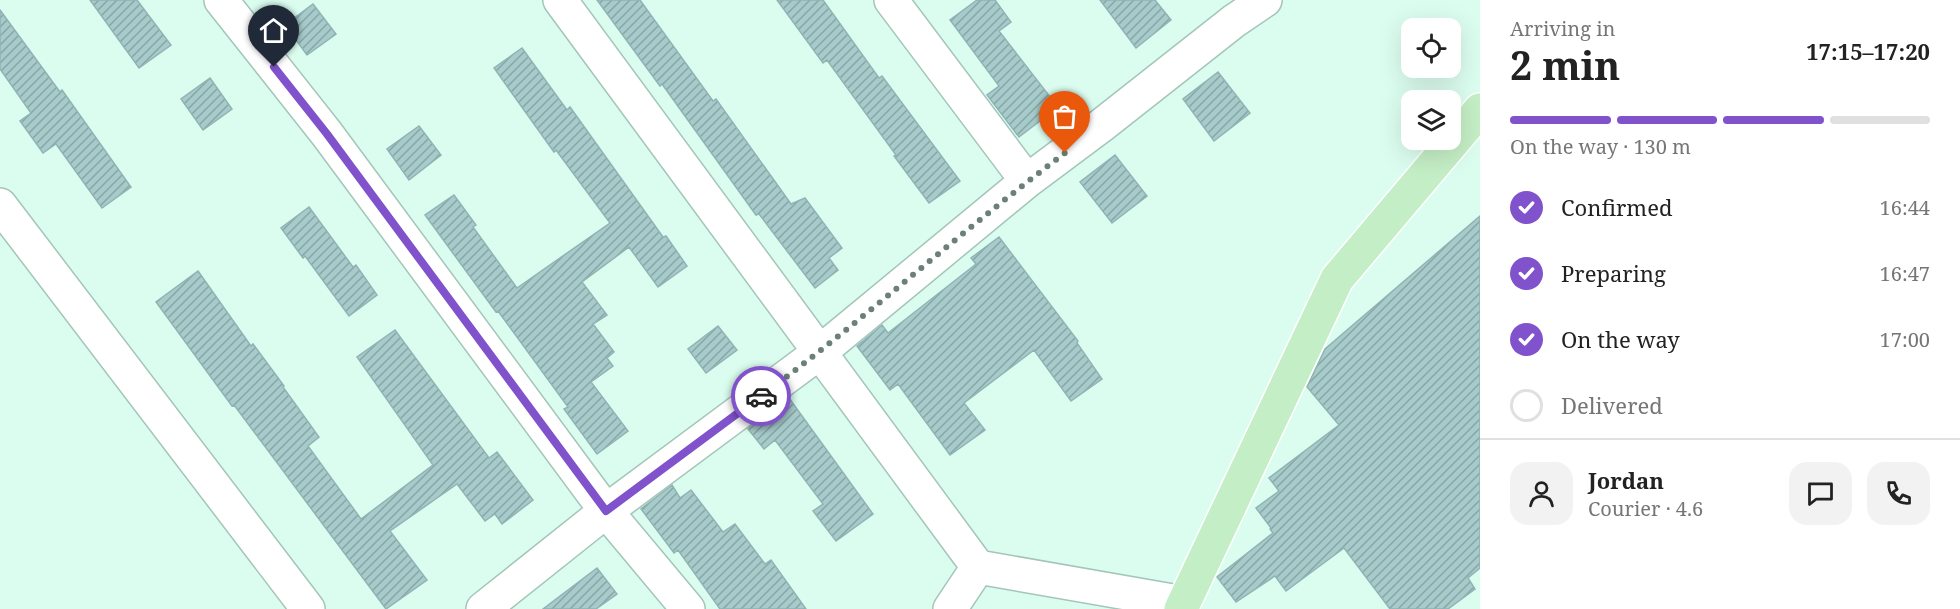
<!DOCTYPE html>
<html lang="en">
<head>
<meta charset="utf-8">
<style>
	body { margin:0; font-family:"Noto Serif",serif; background:#f2f2f2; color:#222; height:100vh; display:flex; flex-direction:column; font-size:22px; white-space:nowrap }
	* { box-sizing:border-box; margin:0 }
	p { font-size:20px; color:#767676 }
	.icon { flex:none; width:33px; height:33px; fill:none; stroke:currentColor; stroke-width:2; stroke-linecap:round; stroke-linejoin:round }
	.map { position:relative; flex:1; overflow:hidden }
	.drawer { display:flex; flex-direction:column; background:#fff; width:480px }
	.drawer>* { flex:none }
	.fabs { position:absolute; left:1401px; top:18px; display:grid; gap:12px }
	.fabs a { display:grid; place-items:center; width:60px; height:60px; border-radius:12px; background:#fff; box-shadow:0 6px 24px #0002; font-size:30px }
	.pin { position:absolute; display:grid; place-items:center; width:51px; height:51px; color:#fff; margin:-62px -26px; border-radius:50% 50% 50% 0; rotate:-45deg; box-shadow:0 0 6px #0007 }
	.pin .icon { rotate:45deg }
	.courier { position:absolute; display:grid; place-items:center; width:60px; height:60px; margin:-30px; border:4px solid #8052cb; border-radius:50%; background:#fff; color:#222; box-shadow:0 2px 8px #0007 }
	.summary em { font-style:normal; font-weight:700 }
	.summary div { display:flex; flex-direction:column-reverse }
	.summary { display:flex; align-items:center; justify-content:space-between; height:102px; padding:0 30px }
	h1 { font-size:39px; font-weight:700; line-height:45px }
	.bar { display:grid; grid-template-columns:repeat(4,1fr); gap:9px 6px; align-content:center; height:72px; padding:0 30px }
	.bar i { height:8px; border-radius:4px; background:#e0e0e0 }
	.bar .on { background:#8052cb }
	.bar p { grid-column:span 4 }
	.line { display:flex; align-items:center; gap:15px; padding:0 30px; border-top:2px solid #e0e0e0 }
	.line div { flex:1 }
	.round { display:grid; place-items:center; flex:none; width:63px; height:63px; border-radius:18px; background:#f2f2f2 }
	ol { padding:0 30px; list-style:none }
	li { display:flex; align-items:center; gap:18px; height:66px }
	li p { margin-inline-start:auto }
	li .icon { padding:6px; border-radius:50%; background:#8052cb; color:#fff; stroke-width:4 }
	li:last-child { color:#767676 }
	li i { width:33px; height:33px; border:3px solid #e0e0e0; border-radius:50% }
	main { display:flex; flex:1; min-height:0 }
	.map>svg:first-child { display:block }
	.building { fill:url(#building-hatch); stroke:#90b4b4; stroke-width:1.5 }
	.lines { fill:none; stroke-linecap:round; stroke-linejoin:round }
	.minor-casing { stroke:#a4c5b9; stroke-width:36 }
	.major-casing { stroke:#fff; stroke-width:36 }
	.minor { stroke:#fff; stroke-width:33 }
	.major { stroke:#c4eec5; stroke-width:33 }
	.done { stroke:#6b8078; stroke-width:6; stroke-dasharray:0 10.8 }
	.route { stroke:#8052cb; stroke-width:8 }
</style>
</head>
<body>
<main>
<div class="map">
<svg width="1480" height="609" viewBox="0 0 1480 609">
	<defs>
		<pattern id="building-hatch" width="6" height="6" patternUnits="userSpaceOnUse" patternTransform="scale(1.5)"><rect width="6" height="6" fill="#a7cbcb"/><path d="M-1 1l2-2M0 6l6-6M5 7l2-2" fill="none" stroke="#88a6a6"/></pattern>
	</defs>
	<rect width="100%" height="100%" fill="#dbfdf0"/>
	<path class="building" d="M 90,0 L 137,0 L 171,45 L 139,68 Z
		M 597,0 L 640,0 L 713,101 L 716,99 L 791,204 L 805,198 L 842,248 L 829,258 L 838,270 L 815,288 L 759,214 L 756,215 L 662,84 L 660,86 Z
		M 777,0 L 823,0 L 879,78 L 882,76 L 960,181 L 929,203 L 894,156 L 896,155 L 827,60 L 823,63 Z
		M 977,0 L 995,0 L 1011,22 L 999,31 L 1058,107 L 1019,137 L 987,95 L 999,86 L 950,20 Z
		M 1100,0 L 1155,0 L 1171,20 L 1136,48 Z
		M 313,4 L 336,34 L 307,55 L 285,25 Z
		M 0,10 L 60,92 L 62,90 L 131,187 L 102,208 L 56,144 L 43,153 L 20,121 L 31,113 L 0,69 Z
		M 522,48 L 567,110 L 570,107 L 663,237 L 666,236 L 687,266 L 658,287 L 629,247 L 582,282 L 607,315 L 593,324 L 614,352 L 607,358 L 613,366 L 591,382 L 628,431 L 597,454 L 564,409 L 568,407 L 498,311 L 496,312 L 425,215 L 454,195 L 476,225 L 473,227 L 517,288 L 610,223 L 556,150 L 554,152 L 494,68 Z
		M 1218,72 L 1250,113 L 1214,141 L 1183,99 Z
		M 210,78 L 232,109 L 203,130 L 181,99 Z
		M 419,126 L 441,155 L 409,180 L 387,149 Z
		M 1115,155 L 1147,196 L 1112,223 L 1080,182 Z
		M 309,207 L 353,267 L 356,265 L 377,295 L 349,316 L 305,256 L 303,258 L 281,228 Z
		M 1480,216 L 1480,568 L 1468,578 L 1475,589 L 1448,609 L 1390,609 L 1344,548 L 1286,591 L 1275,576 L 1236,602 L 1217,577 L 1273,533 L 1270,529 L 1271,528 L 1256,508 L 1279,491 L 1269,478 L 1339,425 L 1307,387 L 1325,349 Z
		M 999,237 L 1078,341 L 1077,343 L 1102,379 L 1071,401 L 1034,350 L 964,403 L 985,430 L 950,455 L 898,384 L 890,390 L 857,346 L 882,325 L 888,333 L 976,264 L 971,258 Z
		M 198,271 L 251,346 L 253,344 L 284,386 L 283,387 L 319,437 L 308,446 L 361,519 L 433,465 L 357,357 L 395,330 L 489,458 L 497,452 L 533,500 L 502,524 L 495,514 L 485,521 L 457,484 L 390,531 L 427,580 L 386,609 L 234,405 L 232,406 L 156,302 Z
		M 718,326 L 737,350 L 706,373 L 688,349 Z
		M 789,398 L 873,514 L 836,541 L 813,511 L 823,504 L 775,440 L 764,449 L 748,429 Z
		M 672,485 L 680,498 L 691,490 L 723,532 L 735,524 L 765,564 L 771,560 L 806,609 L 720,609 L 678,550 L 674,553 L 641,509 Z
		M 597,568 L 617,594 L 596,609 L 543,609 Z"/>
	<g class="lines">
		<defs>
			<path id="minor" d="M 221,0 L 327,134 L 606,511 L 688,609
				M 560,0 L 978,567 L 1184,603
				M 891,0 L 1027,181
				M 0,205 L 308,609
				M 483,609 L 606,511 L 820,352 L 1027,181 L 1102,125 L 1234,21 L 1265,0
				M 950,609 L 978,567"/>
			<path id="major" d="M 1181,609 L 1337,279 L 1480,110"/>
		</defs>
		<use href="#minor" class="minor-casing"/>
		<use href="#major" class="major-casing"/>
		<use href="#minor" class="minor"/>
		<use href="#major" class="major"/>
	</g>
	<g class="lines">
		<path class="done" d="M 761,396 C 865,319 961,231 1065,153"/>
		<path class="route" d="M 274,67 L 327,134 L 606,511 L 761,396"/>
	</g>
</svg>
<div class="fabs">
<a><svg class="icon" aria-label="locate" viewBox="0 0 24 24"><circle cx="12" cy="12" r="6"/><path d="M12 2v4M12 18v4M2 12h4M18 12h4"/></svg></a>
<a><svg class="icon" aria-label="layers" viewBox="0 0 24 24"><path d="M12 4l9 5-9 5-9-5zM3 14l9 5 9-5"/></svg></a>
</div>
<div class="pin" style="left:1065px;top:153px;background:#ea580c"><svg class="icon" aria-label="bag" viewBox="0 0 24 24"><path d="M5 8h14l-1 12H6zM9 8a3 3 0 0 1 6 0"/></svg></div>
<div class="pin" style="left:274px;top:67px;background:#1f2937"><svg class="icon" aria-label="home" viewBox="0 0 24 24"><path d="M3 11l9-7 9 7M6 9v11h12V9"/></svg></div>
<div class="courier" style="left:761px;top:396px"><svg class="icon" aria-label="car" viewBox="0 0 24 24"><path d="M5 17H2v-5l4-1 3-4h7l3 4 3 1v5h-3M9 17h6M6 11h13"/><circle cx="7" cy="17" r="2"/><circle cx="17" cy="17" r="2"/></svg></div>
</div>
<section class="drawer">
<div class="summary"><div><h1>2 min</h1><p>Arriving in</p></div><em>17:15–17:20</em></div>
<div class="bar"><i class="on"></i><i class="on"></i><i class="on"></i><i></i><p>On the way · 130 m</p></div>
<ol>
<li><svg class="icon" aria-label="check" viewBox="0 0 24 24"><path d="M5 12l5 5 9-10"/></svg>Confirmed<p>16:44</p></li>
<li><svg class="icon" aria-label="check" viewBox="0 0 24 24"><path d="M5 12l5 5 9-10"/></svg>Preparing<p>16:47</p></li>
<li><svg class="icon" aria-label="check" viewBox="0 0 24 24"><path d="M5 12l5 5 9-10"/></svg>On the way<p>17:00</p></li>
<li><i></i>Delivered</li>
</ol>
<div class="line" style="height:108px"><a class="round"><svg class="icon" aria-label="person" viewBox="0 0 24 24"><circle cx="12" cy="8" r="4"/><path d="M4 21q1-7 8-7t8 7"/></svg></a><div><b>Jordan</b><p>Courier · 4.6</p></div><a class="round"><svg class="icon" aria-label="chat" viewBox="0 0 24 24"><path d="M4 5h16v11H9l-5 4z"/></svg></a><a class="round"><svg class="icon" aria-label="phone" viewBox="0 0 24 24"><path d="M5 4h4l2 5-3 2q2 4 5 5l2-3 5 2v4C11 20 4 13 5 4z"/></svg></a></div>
</section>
</main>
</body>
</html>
